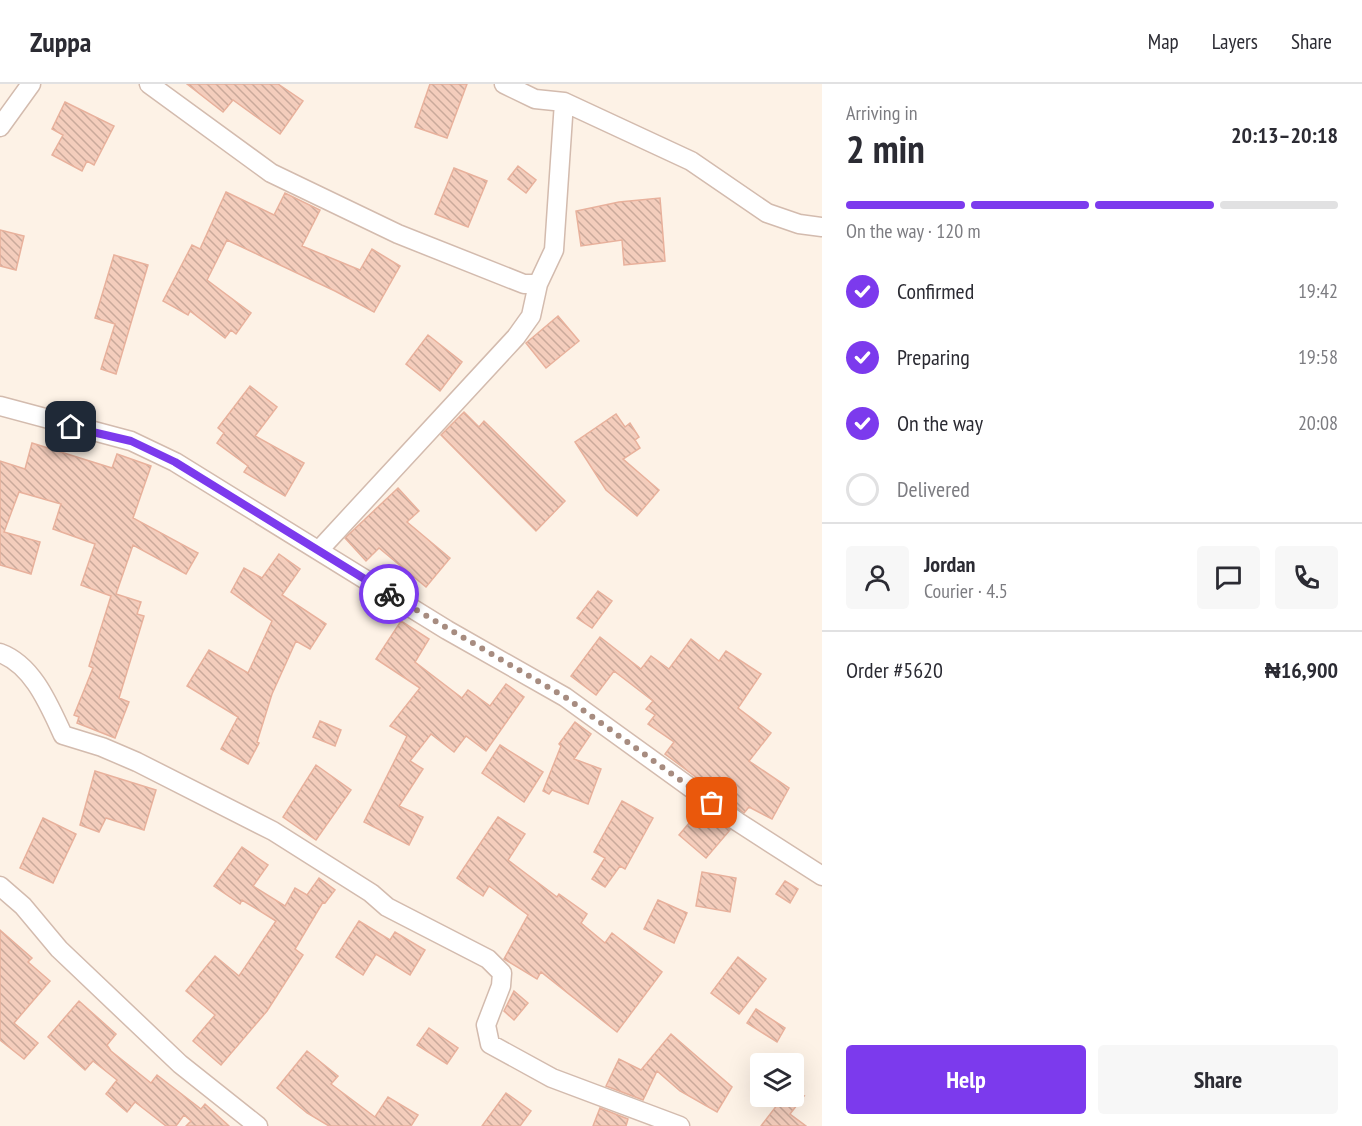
<!DOCTYPE html>
<html lang="en">
<head>
<meta charset="utf-8">
<style>
	body { margin:0; font-family:"PT Sans Narrow",sans-serif; background:#f7f7f7; color:#2b2b33; height:100vh; display:flex; flex-direction:column; font-size:22px; white-space:nowrap }
	* { box-sizing:border-box; margin:0 }
	p { font-size:20px; color:#7c7c81 }
	.icon { flex:none; width:33px; height:33px; fill:none; stroke:currentColor; stroke-width:2; stroke-linecap:round; stroke-linejoin:round }
	.map { position:relative; flex:1; overflow:hidden }
	.sheet { display:flex; flex-direction:column; background:#fff; width:540px }
	.sheet>* { flex:none }
	.fabs { position:absolute; left:750px; top:969px; display:grid; gap:12px }
	.fabs a { display:grid; place-items:center; width:54px; height:54px; border-radius:6px; background:#fff; box-shadow:0 6px 24px #0002; font-size:30px }
	.pin { position:absolute; display:grid; place-items:center; width:51px; height:51px; color:#fff; margin:-26px; border-radius:12px; box-shadow:0 3px 9px #0006 }
	.courier { position:absolute; display:grid; place-items:center; width:60px; height:60px; margin:-30px; border:4px solid #7c3aed; border-radius:50%; background:#fff; color:#222; box-shadow:0 2px 8px #0007 }
	.summary em { font-style:normal; font-weight:800 }
	.summary div { display:flex; flex-direction:column-reverse }
	.summary { display:flex; align-items:center; justify-content:space-between; height:102px; padding:0 24px }
	h1 { font-size:39px; font-weight:800; line-height:45px }
	.bar { display:grid; grid-template-columns:repeat(4,1fr); gap:9px 6px; align-content:center; height:72px; padding:0 24px }
	.bar i { height:8px; border-radius:4px; background:#e1e1e2 }
	.bar .selected { background:#7c3aed }
	.bar p { grid-column:span 4 }
	.line { display:flex; align-items:center; gap:15px; padding:0 24px; border-top:2px solid #e1e1e2 }
	.line div { flex:1 }
	.round { display:grid; place-items:center; flex:none; width:63px; height:63px; border-radius:6px; background:#f7f7f7 }
	ol { padding:0 24px; list-style:none }
	li { display:flex; align-items:center; gap:18px; height:66px }
	li p { margin-inline-start:auto }
	li .icon { padding:6px; border-radius:50%; background:#7c3aed; color:#fff; stroke-width:4 }
	li:last-child { color:#7c7c81 }
	li i { width:33px; height:33px; border:3px solid #e1e1e2; border-radius:50% }
	.button { display:flex; gap:12px; margin-top:auto; padding:12px 24px }
	.button a { flex:1; height:69px; border-radius:6px; background:#7c3aed; color:#fff; font-size:24px; font-weight:800; line-height:69px; text-align:center }
	.button a+a { background:#f7f7f7; color:#2b2b33 }
	header { display:flex; align-items:center; gap:36px; box-sizing:border-box; height:84px; padding:0 30px; background:#fff; border-bottom:2px solid #e1e1e2 }
	header strong { font-size:28px }
	nav { display:flex; gap:33px; margin-inline-start:auto; font-size:21px }
	main { display:flex; flex:1; min-height:0 }
	.map>svg:first-child { display:block }
	.building { fill:url(#building-back-hatch); stroke:#e8b19c; stroke-width:1.5 }
	.lines { fill:none; stroke-linecap:round; stroke-linejoin:round }
	.minor-casing { stroke:#d3bbae; stroke-width:21 }
	.minor { stroke:#fff; stroke-width:18 }
	.done { stroke:#a78c80; stroke-width:6; stroke-dasharray:0 10.8 }
	.route { stroke:#7c3aed; stroke-width:8 }
</style>
</head>
<body>
<header>
<strong>Zuppa</strong>
<nav><a>Map</a><a>Layers</a><a>Share</a></nav>
</header>
<main>
<div class="map">
<svg width="822" height="1042" viewBox="0 0 822 1042">
	<defs>
		<pattern id="building-back-hatch" width="6" height="6" patternUnits="userSpaceOnUse" patternTransform="scale(1.5)"><rect width="6" height="6" fill="#f4cdbc"/><path d="M-1 5l2 2M0 0l6 6M5-1l2 2" fill="none" stroke="#caa99b"/></pattern>
	</defs>
	<rect width="100%" height="100%" fill="#fdf2e6"/>
	<path class="building" d="M 187,0 L 278,0 L 303,17 L 280,50 L 233,16 L 223,28 Z
		M 430,0 L 467,0 L 447,54 L 415,43 Z
		M 65,18 L 114,42 L 94,81 L 87,77 L 82,87 L 52,71 L 63,51 L 52,45 Z
		M 518,82 L 536,96 L 526,109 L 508,95 Z
		M 454,84 L 487,97 L 468,143 L 435,130 Z
		M 226,108 L 274,131 L 285,109 L 320,126 L 302,162 L 360,186 L 372,165 L 400,182 L 374,228 L 335,207 L 227,156 L 207,196 L 251,229 L 236,250 L 231,246 L 225,254 L 190,227 L 188,231 L 163,217 L 192,161 L 200,165 Z
		M 660,114 L 665,177 L 624,181 L 622,156 L 581,162 L 576,127 L 619,118 Z
		M 0,146 L 24,152 L 16,186 L 0,182 Z
		M 114,171 L 148,181 L 116,290 L 101,285 L 115,240 L 95,234 Z
		M 558,232 L 579,257 L 546,284 L 526,259 Z
		M 428,251 L 462,278 L 440,307 L 406,280 Z
		M 250,302 L 277,323 L 255,352 L 304,379 L 285,412 L 244,388 L 248,382 L 217,359 L 224,349 L 218,344 Z
		M 464,328 L 479,343 L 484,337 L 565,417 L 536,447 L 441,351 Z
		M 616,330 L 625,343 L 630,339 L 639,353 L 635,356 L 640,364 L 623,375 L 659,406 L 637,432 L 606,406 L 575,358 Z
		M 32,359 L 112,384 L 117,370 L 151,382 L 133,434 L 198,469 L 186,490 L 133,461 L 116,510 L 141,518 L 137,530 L 144,532 L 119,614 L 129,618 L 115,654 L 77,639 L 79,633 L 74,631 L 93,584 L 89,582 L 111,512 L 81,501 L 95,460 L 53,445 L 61,420 L 19,408 L 4,448 L 40,458 L 31,490 L 0,481 L 0,377 L 25,385 Z
		M 398,404 L 419,427 L 407,438 L 450,474 L 426,503 L 379,464 L 366,477 L 345,454 Z
		M 279,470 L 300,485 L 282,511 L 326,540 L 310,565 L 296,557 L 272,610 L 257,658 L 259,659 L 248,680 L 221,665 L 238,633 L 187,602 L 209,566 L 248,589 L 272,537 L 231,508 L 244,484 L 262,494 Z
		M 598,507 L 612,517 L 592,544 L 577,534 Z
		M 401,537 L 429,555 L 415,578 L 462,614 L 468,606 L 490,622 L 506,600 L 524,613 L 486,667 L 466,652 L 454,668 L 431,650 L 410,677 L 423,685 L 399,722 L 423,733 L 409,761 L 364,738 L 407,652 L 390,642 L 420,604 L 376,575 Z
		M 600,553 L 641,585 L 651,572 L 669,585 L 691,555 L 719,577 L 726,567 L 761,590 L 738,624 L 771,649 L 749,677 L 789,704 L 772,735 L 749,723 L 744,729 L 665,670 L 674,658 L 648,640 L 655,631 L 646,625 L 653,617 L 614,587 L 596,611 L 571,592 Z
		M 320,637 L 341,646 L 335,662 L 313,653 Z
		M 575,638 L 591,650 L 574,675 L 601,685 L 588,720 L 552,706 L 549,710 L 543,707 L 561,662 L 559,660 Z
		M 500,661 L 543,688 L 524,718 L 482,689 Z
		M 316,681 L 351,706 L 316,756 L 283,733 Z
		M 95,687 L 156,706 L 144,746 L 106,734 L 99,748 L 80,741 Z
		M 622,717 L 653,734 L 625,785 L 620,782 L 605,803 L 592,795 L 605,774 L 594,768 Z
		M 701,725 L 730,746 L 706,774 L 679,751 Z
		M 498,733 L 525,750 L 508,776 L 557,813 L 559,810 L 587,830 L 581,839 L 605,859 L 612,849 L 662,888 L 617,948 L 541,888 L 537,895 L 504,875 L 528,831 L 489,802 L 483,812 L 457,794 Z
		M 43,734 L 76,750 L 53,799 L 20,784 Z
		M 242,763 L 268,781 L 253,802 L 285,822 L 295,804 L 307,811 L 319,794 L 335,806 L 325,819 L 323,818 L 295,865 L 303,871 L 267,927 L 221,981 L 193,957 L 215,931 L 186,907 L 215,872 L 239,892 L 276,837 L 242,816 L 240,820 L 214,802 Z
		M 702,788 L 736,794 L 730,828 L 696,822 Z
		M 785,797 L 798,805 L 790,819 L 776,810 Z
		M 658,816 L 687,829 L 674,859 L 644,845 Z
		M 359,837 L 390,856 L 395,848 L 425,866 L 410,891 L 376,870 L 363,891 L 336,873 Z
		M 0,846 L 32,874 L 28,878 L 50,897 L 14,939 L 38,959 L 24,975 L 0,956 Z
		M 738,873 L 766,895 L 739,930 L 711,909 Z
		M 514,907 L 528,919 L 514,936 L 504,927 Z
		M 79,917 L 116,950 L 107,961 L 111,967 L 151,999 L 157,991 L 201,1025 L 205,1020 L 229,1042 L 186,1042 L 191,1037 L 184,1031 L 176,1042 L 166,1042 L 135,1018 L 127,1028 L 106,1010 L 117,996 L 93,977 L 85,986 L 48,953 Z
		M 756,925 L 785,944 L 777,958 L 747,939 Z
		M 429,944 L 458,964 L 447,980 L 417,961 Z
		M 671,950 L 732,1003 L 717,1028 L 680,1007 L 657,987 L 643,1016 L 606,1002 L 619,975 L 641,986 Z
		M 307,967 L 338,992 L 331,1000 L 375,1033 L 388,1013 L 418,1031 L 411,1042 L 329,1042 L 307,1029 L 277,1004 Z
		M 506,1009 L 531,1027 L 520,1042 L 482,1042 Z
		M 784,1012 L 804,1012 L 790,1030 L 806,1042 L 761,1042 Z
		M 600,1024 L 628,1035 L 626,1042 L 593,1042 Z"/>
	<g class="lines">
		<defs>
			<path id="minor" d="M 149,0 L 271,89 L 398,150 L 524,200 L 538,200
				M 504,0 L 535,15 L 564,18 L 691,77 L 767,129 L 799,140 L 822,143
				M 0,43 L 31,0
				M 0,322 L 131,357 L 175,378 L 447,546 L 565,613 L 738,738 L 822,792
				M 320,465 L 516,253 L 531,232 L 538,200 L 554,166 L 564,18
				M 0,569 C 33,581 49,621 63,651 L 102,663 L 137,678 L 273,747 L 371,809 L 387,823 L 488,875 L 502,889 L 501,902 L 486,941 L 490,960 L 552,994 L 680,1042
				M 0,802 L 23,822 L 59,865 L 180,980 L 258,1042"/>
		</defs>
		<use href="#minor" class="minor-casing"/>
		<use href="#minor" class="minor"/>
	</g>
	<g class="lines">
		<path class="done" d="M 389,510 L 565,613 L 712,719"/>
		<path class="route" d="M 71,343 L 131,357 L 175,378 L 389,510"/>
	</g>
</svg>
<div class="fabs">
<a><svg class="icon" aria-label="layers" viewBox="0 0 24 24"><path d="M12 4l9 5-9 5-9-5zM3 14l9 5 9-5"/></svg></a>
</div>
<div class="pin" style="left:712px;top:719px;background:#ea580c"><svg class="icon" aria-label="bag" viewBox="0 0 24 24"><path d="M5 8h14l-1 12H6zM9 8a3 3 0 0 1 6 0"/></svg></div>
<div class="pin" style="left:71px;top:343px;background:#1f2937"><svg class="icon" aria-label="home" viewBox="0 0 24 24"><path d="M3 11l9-7 9 7M6 9v11h12V9"/></svg></div>
<div class="courier" style="left:389px;top:510px"><svg class="icon" aria-label="bike" viewBox="0 0 24 24"><circle cx="6" cy="16" r="4"/><circle cx="18" cy="16" r="4"/><path d="M6 16l4-8h5l3 8M10 8l3 8H6M13 5h3"/></svg></div>
</div>
<section class="sheet">
<div class="summary"><div><h1>2 min</h1><p>Arriving in</p></div><em>20:13–20:18</em></div>
<div class="bar"><i class="selected"></i><i class="selected"></i><i class="selected"></i><i></i><p>On the way · 120 m</p></div>
<ol>
<li><svg class="icon" aria-label="check" viewBox="0 0 24 24"><path d="M5 12l5 5 9-10"/></svg>Confirmed<p>19:42</p></li>
<li><svg class="icon" aria-label="check" viewBox="0 0 24 24"><path d="M5 12l5 5 9-10"/></svg>Preparing<p>19:58</p></li>
<li><svg class="icon" aria-label="check" viewBox="0 0 24 24"><path d="M5 12l5 5 9-10"/></svg>On the way<p>20:08</p></li>
<li><i></i>Delivered</li>
</ol>
<div class="line" style="height:108px"><a class="round"><svg class="icon" aria-label="person" viewBox="0 0 24 24"><circle cx="12" cy="8" r="4"/><path d="M4 21q1-7 8-7t8 7"/></svg></a><div><b>Jordan</b><p>Courier · 4.5</p></div><a class="round"><svg class="icon" aria-label="chat" viewBox="0 0 24 24"><path d="M4 5h16v11H9l-5 4z"/></svg></a><a class="round"><svg class="icon" aria-label="phone" viewBox="0 0 24 24"><path d="M5 4h4l2 5-3 2q2 4 5 5l2-3 5 2v4C11 20 4 13 5 4z"/></svg></a></div>
<div class="line" style="height:78px"><div>Order #5620</div><b>₦16,900</b></div>
<div class="button"><a>Help</a><a>Share</a></div>
</section>
</main>
</body>
</html>
